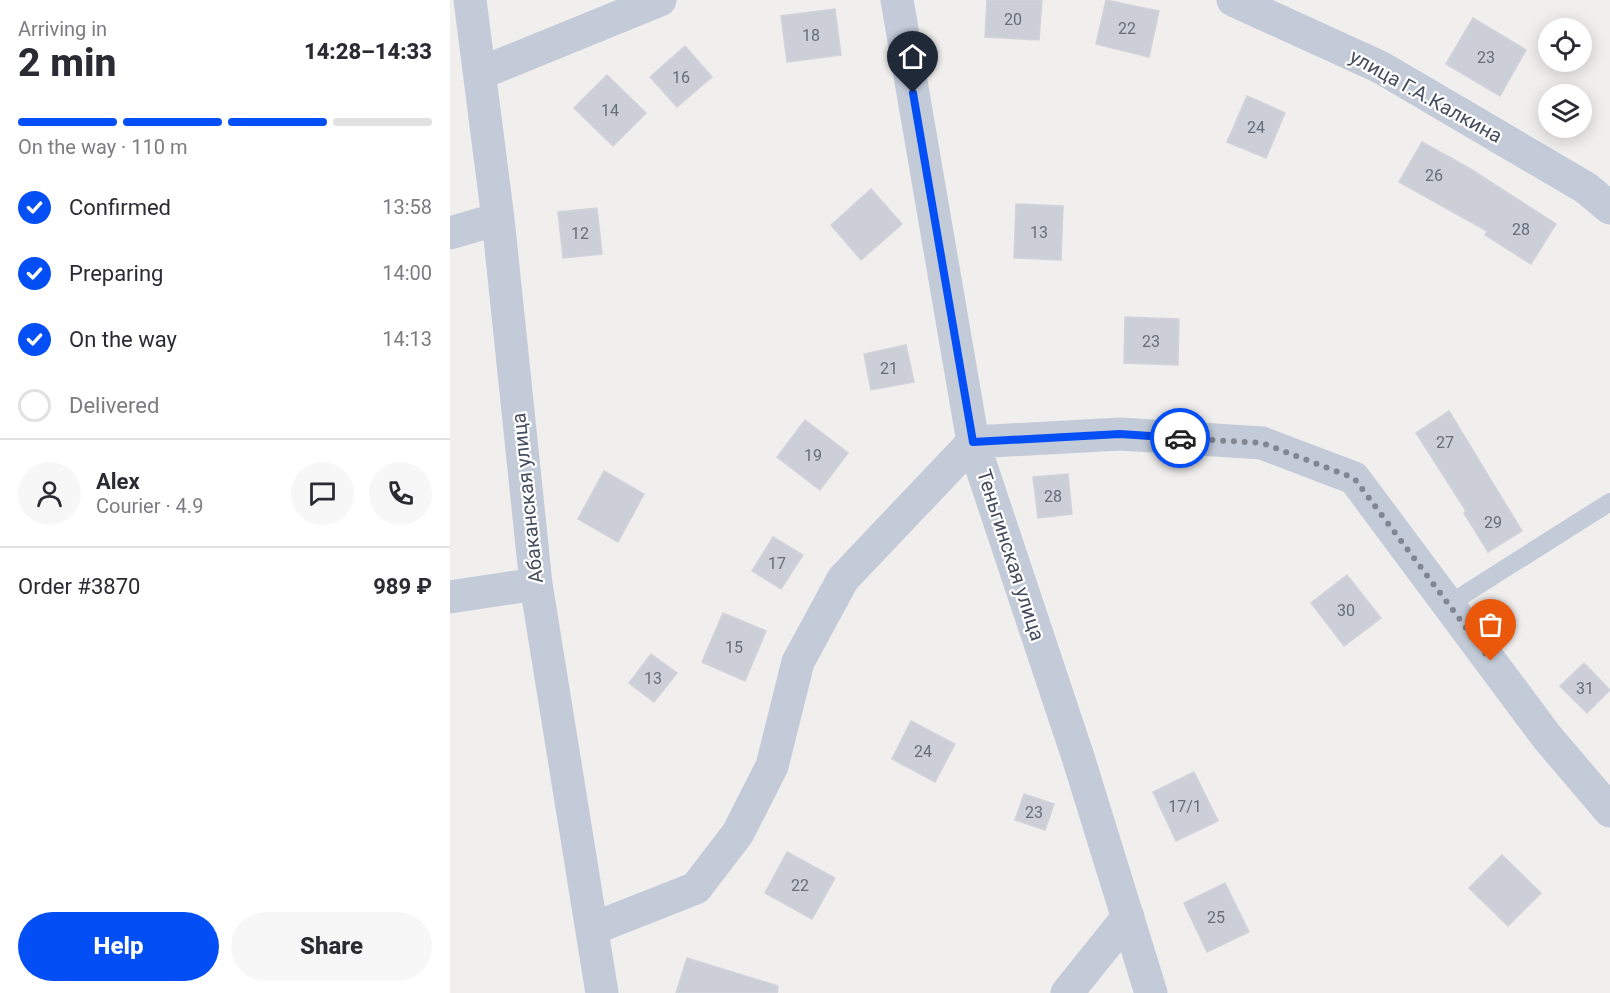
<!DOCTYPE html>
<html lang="en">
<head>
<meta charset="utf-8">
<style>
	body { margin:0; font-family:Roboto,sans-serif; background:#f7f7f7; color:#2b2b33; height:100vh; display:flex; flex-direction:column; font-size:22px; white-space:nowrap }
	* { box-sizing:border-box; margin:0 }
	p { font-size:20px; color:#7c7c81 }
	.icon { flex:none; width:33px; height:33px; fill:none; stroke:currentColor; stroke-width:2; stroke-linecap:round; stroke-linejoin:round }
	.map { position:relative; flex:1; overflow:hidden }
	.drawer { display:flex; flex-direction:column; background:#fff; width:450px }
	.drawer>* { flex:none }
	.tools { position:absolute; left:1088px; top:18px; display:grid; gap:12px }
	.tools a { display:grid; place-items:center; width:54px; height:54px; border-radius:50%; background:#fff; box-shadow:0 3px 15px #0003; font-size:30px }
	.pin { position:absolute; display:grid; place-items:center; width:51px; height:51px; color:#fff; margin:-62px -26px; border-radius:50% 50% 50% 0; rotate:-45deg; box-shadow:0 0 6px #0007 }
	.pin .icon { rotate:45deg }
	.courier { position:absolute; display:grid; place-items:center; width:60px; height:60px; margin:-30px; border:4px solid #044ef5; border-radius:50%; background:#fff; color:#222; box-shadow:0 2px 8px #0007 }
	.overview em { font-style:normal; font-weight:800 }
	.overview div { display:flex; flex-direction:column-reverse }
	.overview { display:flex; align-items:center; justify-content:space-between; height:102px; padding:0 18px }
	h1 { font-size:39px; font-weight:800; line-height:45px }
	.bar { display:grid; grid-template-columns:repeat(4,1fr); gap:9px 6px; align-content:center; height:72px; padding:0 18px }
	.bar i { height:8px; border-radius:4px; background:#e1e1e2 }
	.bar .on { background:#044ef5 }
	.bar p { grid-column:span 4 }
	.line { display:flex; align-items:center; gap:15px; padding:0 18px; border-top:2px solid #e1e1e2 }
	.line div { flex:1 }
	.round { display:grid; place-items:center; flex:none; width:63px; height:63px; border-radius:32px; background:#f7f7f7 }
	ol { padding:0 18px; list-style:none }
	li { display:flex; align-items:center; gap:18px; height:66px }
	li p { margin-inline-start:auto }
	li .icon { padding:6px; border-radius:50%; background:#044ef5; color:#fff; stroke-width:4 }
	li:last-child { color:#7c7c81 }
	li i { width:33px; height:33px; border:3px solid #e1e1e2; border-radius:50% }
	.cta { display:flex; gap:12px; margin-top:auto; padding:12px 18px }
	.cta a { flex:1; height:69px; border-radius:36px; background:#044ef5; color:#fff; font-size:24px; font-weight:800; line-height:69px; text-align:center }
	.cta a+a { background:#f7f7f7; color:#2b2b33 }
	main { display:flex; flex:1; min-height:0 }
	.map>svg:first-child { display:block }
	.building { fill:#cccfd7; stroke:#d1d3db; stroke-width:1.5 }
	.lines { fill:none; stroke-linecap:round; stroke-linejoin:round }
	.service { stroke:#c3cbd8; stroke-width:18 }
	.minor { stroke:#c3cbd8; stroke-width:33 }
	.done { stroke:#818690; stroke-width:6; stroke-dasharray:0 10.8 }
	.route { stroke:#044ef5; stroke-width:8 }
	.labels { text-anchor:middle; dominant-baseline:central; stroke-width:4.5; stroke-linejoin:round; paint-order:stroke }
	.number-label { font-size:16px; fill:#666e7c }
	.street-label { font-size:20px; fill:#444e5e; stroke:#fff }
</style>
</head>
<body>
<main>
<section class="drawer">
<div class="overview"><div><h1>2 min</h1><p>Arriving in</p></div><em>14:28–14:33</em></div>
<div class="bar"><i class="on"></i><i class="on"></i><i class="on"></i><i></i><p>On the way · 110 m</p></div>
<ol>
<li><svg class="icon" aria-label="check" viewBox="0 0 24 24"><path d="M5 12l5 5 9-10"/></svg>Confirmed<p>13:58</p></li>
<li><svg class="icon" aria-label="check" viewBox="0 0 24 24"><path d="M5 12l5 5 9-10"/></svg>Preparing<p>14:00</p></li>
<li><svg class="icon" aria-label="check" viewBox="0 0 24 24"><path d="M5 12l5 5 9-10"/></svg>On the way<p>14:13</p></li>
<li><i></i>Delivered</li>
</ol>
<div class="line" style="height:108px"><a class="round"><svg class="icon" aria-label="person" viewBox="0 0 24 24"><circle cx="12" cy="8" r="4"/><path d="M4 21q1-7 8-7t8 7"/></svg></a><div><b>Alex</b><p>Courier · 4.9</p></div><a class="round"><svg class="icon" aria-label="chat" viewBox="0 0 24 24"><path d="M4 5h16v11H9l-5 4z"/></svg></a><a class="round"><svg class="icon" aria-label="phone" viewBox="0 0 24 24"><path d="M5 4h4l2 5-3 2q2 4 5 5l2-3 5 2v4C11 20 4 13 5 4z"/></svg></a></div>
<div class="line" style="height:78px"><div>Order #3870</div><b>989 ₽</b></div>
<div class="cta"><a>Help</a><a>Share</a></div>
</section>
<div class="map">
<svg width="1160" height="993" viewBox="0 0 1160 993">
	<rect width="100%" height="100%" fill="#f1eeee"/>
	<path class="building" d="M 537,0 L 592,0 L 589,40 L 535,37 Z
		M 656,0 L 709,11 L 699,57 L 646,44 Z
		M 385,9 L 391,55 L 337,62 L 331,16 Z
		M 1023,18 L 1076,50 L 1050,96 L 996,64 Z
		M 235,46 L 262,77 L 227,107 L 200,77 Z
		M 157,75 L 196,113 L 163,146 L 124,108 Z
		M 797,96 L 835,113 L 816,158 L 777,142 Z
		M 972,142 L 1019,168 L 1106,224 L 1081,264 L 1035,235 L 1037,231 L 949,182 Z
		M 421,189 L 452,224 L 411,260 L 381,225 Z
		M 566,204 L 613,206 L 611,260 L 564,258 Z
		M 147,208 L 152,254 L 113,258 L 108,212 Z
		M 675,317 L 729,319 L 728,365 L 674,363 Z
		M 456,345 L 464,382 L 421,390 L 414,354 Z
		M 999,411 L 1072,531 L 1038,552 L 1014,513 L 1016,511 L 966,433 Z
		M 355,420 L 398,453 L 370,490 L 327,457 Z
		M 154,471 L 194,494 L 168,542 L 128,519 Z
		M 618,474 L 622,514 L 588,518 L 583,477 Z
		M 323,537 L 353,555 L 331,589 L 302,571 Z
		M 897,575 L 931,618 L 894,646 L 861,603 Z
		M 273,613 L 316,631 L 295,681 L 252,662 Z
		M 201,654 L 227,673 L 204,702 L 179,683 Z
		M 1134,663 L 1160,690 L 1137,713 L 1110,686 Z
		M 461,721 L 505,744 L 485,782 L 442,759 Z
		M 744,772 L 768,821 L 726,841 L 703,792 Z
		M 574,794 L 604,804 L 595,830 L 565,820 Z
		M 337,852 L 385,878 L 362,919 L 315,893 Z
		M 1052,855 L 1091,893 L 1058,926 L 1019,888 Z
		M 775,883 L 799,932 L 757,952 L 734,903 Z
		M 237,958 L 328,986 L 327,993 L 226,993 Z"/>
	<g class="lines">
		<path class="service" d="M 999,604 L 1160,502"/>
		<path class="minor" d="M 20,0 L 48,219 L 86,584 L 152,993
			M 447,0 L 523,442 L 628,757 L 701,993
			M 783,0 L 930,67 L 1136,188 L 1160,208
			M 31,73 L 210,0
			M 0,233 L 48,219
			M 0,597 L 86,584
			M 142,929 L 246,888 L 288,833 L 322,766 L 348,662 L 393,579 L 523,442 L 670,434 L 812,443 L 904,478 L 1097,737 L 1160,811
			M 617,993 L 678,917"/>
	</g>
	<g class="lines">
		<path class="done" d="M 730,438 L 812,443 L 904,478 L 1041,661"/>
		<path class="route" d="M 463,93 L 523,442 L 670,434 L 730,438"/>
	</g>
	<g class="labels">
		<g class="number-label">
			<text x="563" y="19">20</text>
			<text x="677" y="28">22</text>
			<text x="361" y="35">18</text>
			<text x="1036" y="57">23</text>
			<text x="231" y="77">16</text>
			<text x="160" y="110">14</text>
			<text x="806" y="127">24</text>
			<text x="984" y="175">26</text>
			<text x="1071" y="229">28</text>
			<text x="589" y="232">13</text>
			<text x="130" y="233">12</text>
			<text x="701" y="341">23</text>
			<text x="439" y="368">21</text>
			<text x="995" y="442">27</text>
			<text x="363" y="455">19</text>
			<text x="603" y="496">28</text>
			<text x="1043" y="522">29</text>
			<text x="327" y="563">17</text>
			<text x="896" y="610">30</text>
			<text x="284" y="647">15</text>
			<text x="203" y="678">13</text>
			<text x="1135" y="688">31</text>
			<text x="473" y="751">24</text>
			<text x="735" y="806">17/1</text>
			<text x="584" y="812">23</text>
			<text x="350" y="885">22</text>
			<text x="766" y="917">25</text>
		</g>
		<g class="street-label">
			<text transform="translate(976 96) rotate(29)">улица Г.А.Калкина</text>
			<text transform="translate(77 498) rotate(-96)">Абаканская улица</text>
			<text transform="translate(561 555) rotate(72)">Теньгинская улица</text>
		</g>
	</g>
</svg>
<div class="tools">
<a><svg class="icon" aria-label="locate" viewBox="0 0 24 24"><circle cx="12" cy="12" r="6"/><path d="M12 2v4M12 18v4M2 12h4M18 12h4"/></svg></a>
<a><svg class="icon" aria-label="layers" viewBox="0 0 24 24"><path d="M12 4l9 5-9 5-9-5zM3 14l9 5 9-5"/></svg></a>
</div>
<div class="pin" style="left:1041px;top:661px;background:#ea580c"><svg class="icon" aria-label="bag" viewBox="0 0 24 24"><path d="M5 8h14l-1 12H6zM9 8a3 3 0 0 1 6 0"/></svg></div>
<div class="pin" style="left:463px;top:93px;background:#1f2937"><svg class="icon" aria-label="home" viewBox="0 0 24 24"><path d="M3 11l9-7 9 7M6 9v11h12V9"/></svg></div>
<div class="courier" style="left:730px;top:438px"><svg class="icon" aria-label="car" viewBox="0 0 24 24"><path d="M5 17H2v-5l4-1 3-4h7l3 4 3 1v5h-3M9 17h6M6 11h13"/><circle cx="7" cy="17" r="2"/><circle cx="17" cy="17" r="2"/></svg></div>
</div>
</main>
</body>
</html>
